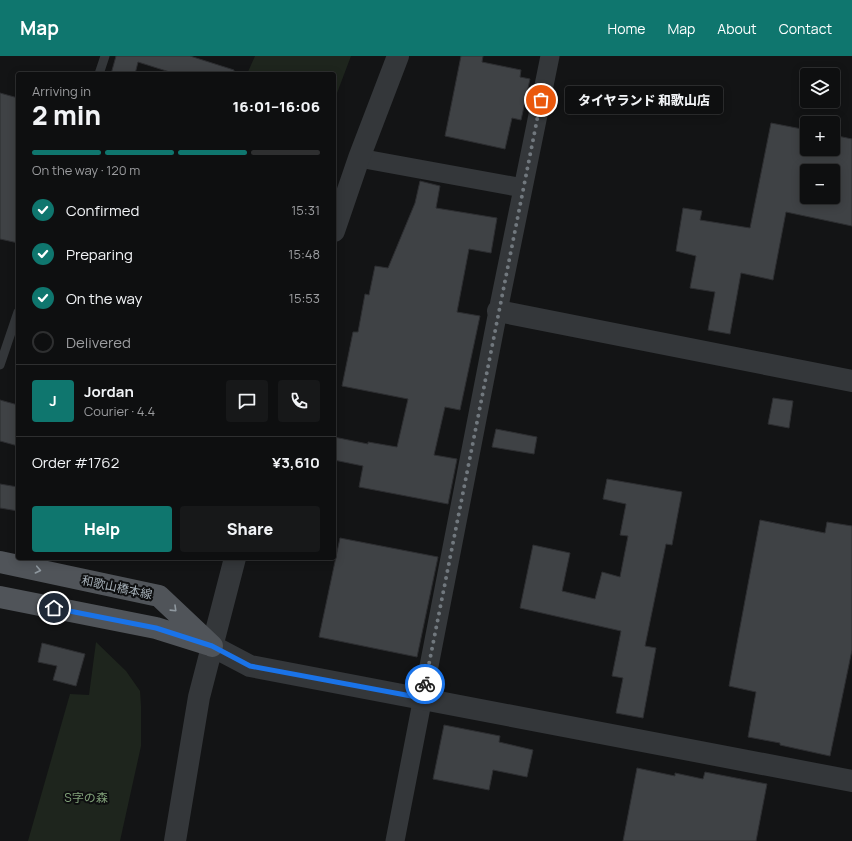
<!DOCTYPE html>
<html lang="en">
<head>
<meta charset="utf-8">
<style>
	body { margin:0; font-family:Manrope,"Noto Sans JP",sans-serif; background:#171819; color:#f1f3f6; height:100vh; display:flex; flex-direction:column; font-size:15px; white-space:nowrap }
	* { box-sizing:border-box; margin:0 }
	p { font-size:13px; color:#9b9c9f }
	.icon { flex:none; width:22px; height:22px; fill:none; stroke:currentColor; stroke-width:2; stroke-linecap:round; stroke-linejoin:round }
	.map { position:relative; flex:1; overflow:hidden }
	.panel { position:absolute; left:16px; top:16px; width:320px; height:488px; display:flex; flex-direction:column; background:#0e0f10; border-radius:4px; box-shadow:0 2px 10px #0003,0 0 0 1px #2e2f30 }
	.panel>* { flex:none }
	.controls { position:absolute; left:800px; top:12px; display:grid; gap:8px }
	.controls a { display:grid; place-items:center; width:40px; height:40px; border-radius:4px; background:#0e0f10; box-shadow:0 2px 10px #0003,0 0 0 1px #2e2f30; font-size:20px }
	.pin { position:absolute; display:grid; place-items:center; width:34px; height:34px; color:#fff; margin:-17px; border:2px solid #fff; border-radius:50%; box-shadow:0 1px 4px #0007 }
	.courier { position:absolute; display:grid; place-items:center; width:40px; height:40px; margin:-20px; border:3px solid #1a73e8; border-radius:50%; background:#fff; color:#222; box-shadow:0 1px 5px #0007 }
	.bubble { position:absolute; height:28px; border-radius:4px; background:#0e0f10; box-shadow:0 2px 10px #0003,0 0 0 1px #2e2f30; font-size:13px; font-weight:800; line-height:28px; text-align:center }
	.overview em { font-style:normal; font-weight:800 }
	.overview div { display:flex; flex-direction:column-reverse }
	.overview { display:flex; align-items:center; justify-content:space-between; height:68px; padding:0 16px }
	h1 { font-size:26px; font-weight:800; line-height:30px }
	.bar { display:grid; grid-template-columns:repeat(4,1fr); gap:6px 4px; align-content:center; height:48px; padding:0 16px }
	.bar i { height:5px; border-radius:3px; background:#2e2f30 }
	.bar .selected { background:#0f766e }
	.bar p { grid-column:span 4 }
	.line { display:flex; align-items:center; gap:10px; padding:0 16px; border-top:1px solid #2e2f30 }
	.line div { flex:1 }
	.round { display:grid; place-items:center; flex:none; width:42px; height:42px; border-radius:4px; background:#171819 }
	ol { padding:0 16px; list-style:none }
	li { display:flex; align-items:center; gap:12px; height:44px }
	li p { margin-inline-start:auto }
	li .icon { padding:4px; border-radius:50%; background:#0f766e; color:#fff; stroke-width:4 }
	li:last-child { color:#9b9c9f }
	li i { width:22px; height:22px; border:2px solid #2e2f30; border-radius:50% }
	.primary-button { display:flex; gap:8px; margin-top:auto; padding:8px 16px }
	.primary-button a { flex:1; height:46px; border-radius:4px; background:#0f766e; color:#fff; font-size:16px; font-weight:800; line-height:46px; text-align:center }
	.primary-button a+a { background:#171819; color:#f1f3f6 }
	header { display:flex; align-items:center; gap:24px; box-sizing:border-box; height:56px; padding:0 20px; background:#0f766e; color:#fff }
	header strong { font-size:19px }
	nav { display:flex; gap:22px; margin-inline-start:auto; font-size:14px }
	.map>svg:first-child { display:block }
	.green { fill:#1e251d }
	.building { fill:#3f4245; stroke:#2d2e31; fill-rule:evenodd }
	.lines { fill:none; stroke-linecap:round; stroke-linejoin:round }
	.service { stroke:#34373a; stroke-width:9 }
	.minor { stroke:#34373a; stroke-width:19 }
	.tertiary { stroke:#34373a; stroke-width:22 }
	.primary { stroke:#505459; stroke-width:22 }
	.oneway { stroke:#8f989f }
	.done { stroke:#71787e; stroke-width:4; stroke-dasharray:0 7.2 }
	.route { stroke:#1a73e8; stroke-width:5 }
	.labels { text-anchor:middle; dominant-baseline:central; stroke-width:4; stroke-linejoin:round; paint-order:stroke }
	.street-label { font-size:12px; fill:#a4aeb6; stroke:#0e0f10 }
	.park-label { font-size:12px; fill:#82a27a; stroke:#0e0f10 }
</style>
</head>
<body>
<header>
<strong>Map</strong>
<nav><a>Home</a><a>Map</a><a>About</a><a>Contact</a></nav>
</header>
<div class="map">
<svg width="852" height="785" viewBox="0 0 852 785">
	<rect width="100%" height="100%" fill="#131415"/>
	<path class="green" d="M 255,0 L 351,0 L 334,45 L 334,18 L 247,18 Z
		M 96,586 L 126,615 L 140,635 L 141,650 L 141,690 L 120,785 L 28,785 L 70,638 L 89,639 Z"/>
	<path class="building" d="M 116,0 L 190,0 L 234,14 L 234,18 L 176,18 L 138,6 L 135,18 L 111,18 Z
		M 461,0 L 483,0 L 482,6 L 521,14 L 520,21 L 530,23 L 521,64 L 512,62 L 505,93 L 445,80 Z
		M 0,37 L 18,42 L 18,187 L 0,183 Z
		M 771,67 L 807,74 L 807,93 L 833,93 L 833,79 L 852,83 L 852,170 L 786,156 L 773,224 L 741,217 L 730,278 L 708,274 L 715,236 L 690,232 L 696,200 L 676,195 L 683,152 L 702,155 L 700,164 L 750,172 ZM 807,115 L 833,115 L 833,141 L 807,141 Z
		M 420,125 L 440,130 L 436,152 L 497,162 L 491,197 L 469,193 L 457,256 L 480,260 L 460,354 L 445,351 L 434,399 L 457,403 L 448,448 L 359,431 L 363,410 L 334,404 L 334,381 L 368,388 L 368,386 L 397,391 L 408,343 L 342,330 L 353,276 L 358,276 L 365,238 L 369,239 L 375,210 L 388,212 L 415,147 Z
		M 773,342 L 793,345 L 789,372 L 768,368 Z
		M 0,344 L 18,349 L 18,390 L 0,385 Z
		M 496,373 L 537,381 L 534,398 L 492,391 Z
		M 607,423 L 682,436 L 672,489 L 666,488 L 645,590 L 656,592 L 643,662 L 616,657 L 623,622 L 612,620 L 621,575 L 520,552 L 533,489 L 570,497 L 562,535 L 595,543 L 602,516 L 620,521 L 628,480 L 620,479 L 626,448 L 603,443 Z
		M 0,428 L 18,431 L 18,455 L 0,452 Z
		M 760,464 L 825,477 L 827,466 L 852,470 L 852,594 L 830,700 L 780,689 L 780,687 L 748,681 L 756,636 L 729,630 Z
		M 340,482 L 438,501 L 417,601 L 319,581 Z
		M 42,587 L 85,598 L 76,630 L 53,624 L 57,610 L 38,606 Z
		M 444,669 L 500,680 L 499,686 L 533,694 L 527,721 L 493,714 L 489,734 L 433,723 Z
		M 637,712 L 675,720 L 675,717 L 703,723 L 705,716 L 767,728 L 756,785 L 623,785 Z"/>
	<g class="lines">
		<path class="service" d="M 99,18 L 105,0
			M 0,309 L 18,256"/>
		<path class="minor" d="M 359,102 L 523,132
			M 395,785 L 498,255 L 550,0"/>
		<path class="tertiary" d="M 334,175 L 359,102 L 398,0
			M 498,255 L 852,325
			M 212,590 L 250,610 L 852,725
			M 175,785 L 199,641 L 235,502"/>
		<path class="primary" d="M 0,506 L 159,540 L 212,590
			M 0,541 L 156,572 L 207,588"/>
	</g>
	<defs><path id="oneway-chevron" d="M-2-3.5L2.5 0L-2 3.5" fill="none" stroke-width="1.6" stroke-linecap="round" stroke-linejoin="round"/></defs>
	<g class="oneway">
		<use href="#oneway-chevron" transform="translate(38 514) rotate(12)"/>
		<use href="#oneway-chevron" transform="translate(174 553) rotate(44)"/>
	</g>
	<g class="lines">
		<path class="done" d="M 425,628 L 541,44"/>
		<path class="route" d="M 54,552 L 156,572 L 212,590 L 250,610 L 422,642 L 425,628"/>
	</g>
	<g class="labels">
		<g class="street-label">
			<text transform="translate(117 531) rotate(12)">和歌山橋本線</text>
		</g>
		<g class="park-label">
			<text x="86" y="741">S字の森</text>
		</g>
	</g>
</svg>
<div class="controls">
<a><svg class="icon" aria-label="layers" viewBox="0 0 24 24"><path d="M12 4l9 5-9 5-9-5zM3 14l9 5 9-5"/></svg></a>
<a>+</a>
<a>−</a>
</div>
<div class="pin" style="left:541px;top:44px;background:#ea580c"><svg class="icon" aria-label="bag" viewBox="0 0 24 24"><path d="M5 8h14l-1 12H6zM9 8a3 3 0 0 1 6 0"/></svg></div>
<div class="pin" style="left:54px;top:552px;background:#1f2937"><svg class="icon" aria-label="home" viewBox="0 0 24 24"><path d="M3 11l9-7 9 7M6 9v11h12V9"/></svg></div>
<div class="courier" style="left:425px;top:628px"><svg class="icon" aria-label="bike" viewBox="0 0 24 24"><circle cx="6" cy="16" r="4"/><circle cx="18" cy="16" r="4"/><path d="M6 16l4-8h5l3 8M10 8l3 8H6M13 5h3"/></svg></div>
<div class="bubble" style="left:565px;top:30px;width:158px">タイヤランド 和歌山店</div>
<section class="panel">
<div class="overview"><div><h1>2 min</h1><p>Arriving in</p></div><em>16:01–16:06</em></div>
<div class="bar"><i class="selected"></i><i class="selected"></i><i class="selected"></i><i></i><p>On the way · 120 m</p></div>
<ol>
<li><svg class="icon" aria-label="check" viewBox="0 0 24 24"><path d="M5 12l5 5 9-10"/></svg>Confirmed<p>15:31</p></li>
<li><svg class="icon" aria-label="check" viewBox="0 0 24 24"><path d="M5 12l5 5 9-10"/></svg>Preparing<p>15:48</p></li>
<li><svg class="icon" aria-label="check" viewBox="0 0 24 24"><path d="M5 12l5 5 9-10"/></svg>On the way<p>15:53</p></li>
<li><i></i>Delivered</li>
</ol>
<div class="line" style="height:72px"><b class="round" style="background:#0f766e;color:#fff">J</b><div><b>Jordan</b><p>Courier · 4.4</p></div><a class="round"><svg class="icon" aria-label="chat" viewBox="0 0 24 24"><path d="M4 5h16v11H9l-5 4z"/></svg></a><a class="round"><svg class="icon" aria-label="phone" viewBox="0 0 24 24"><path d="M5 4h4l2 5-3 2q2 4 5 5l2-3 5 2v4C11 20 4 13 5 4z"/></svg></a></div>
<div class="line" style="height:52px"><div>Order #1762</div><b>¥3,610</b></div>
<div class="primary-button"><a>Help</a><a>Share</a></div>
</section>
</div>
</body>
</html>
